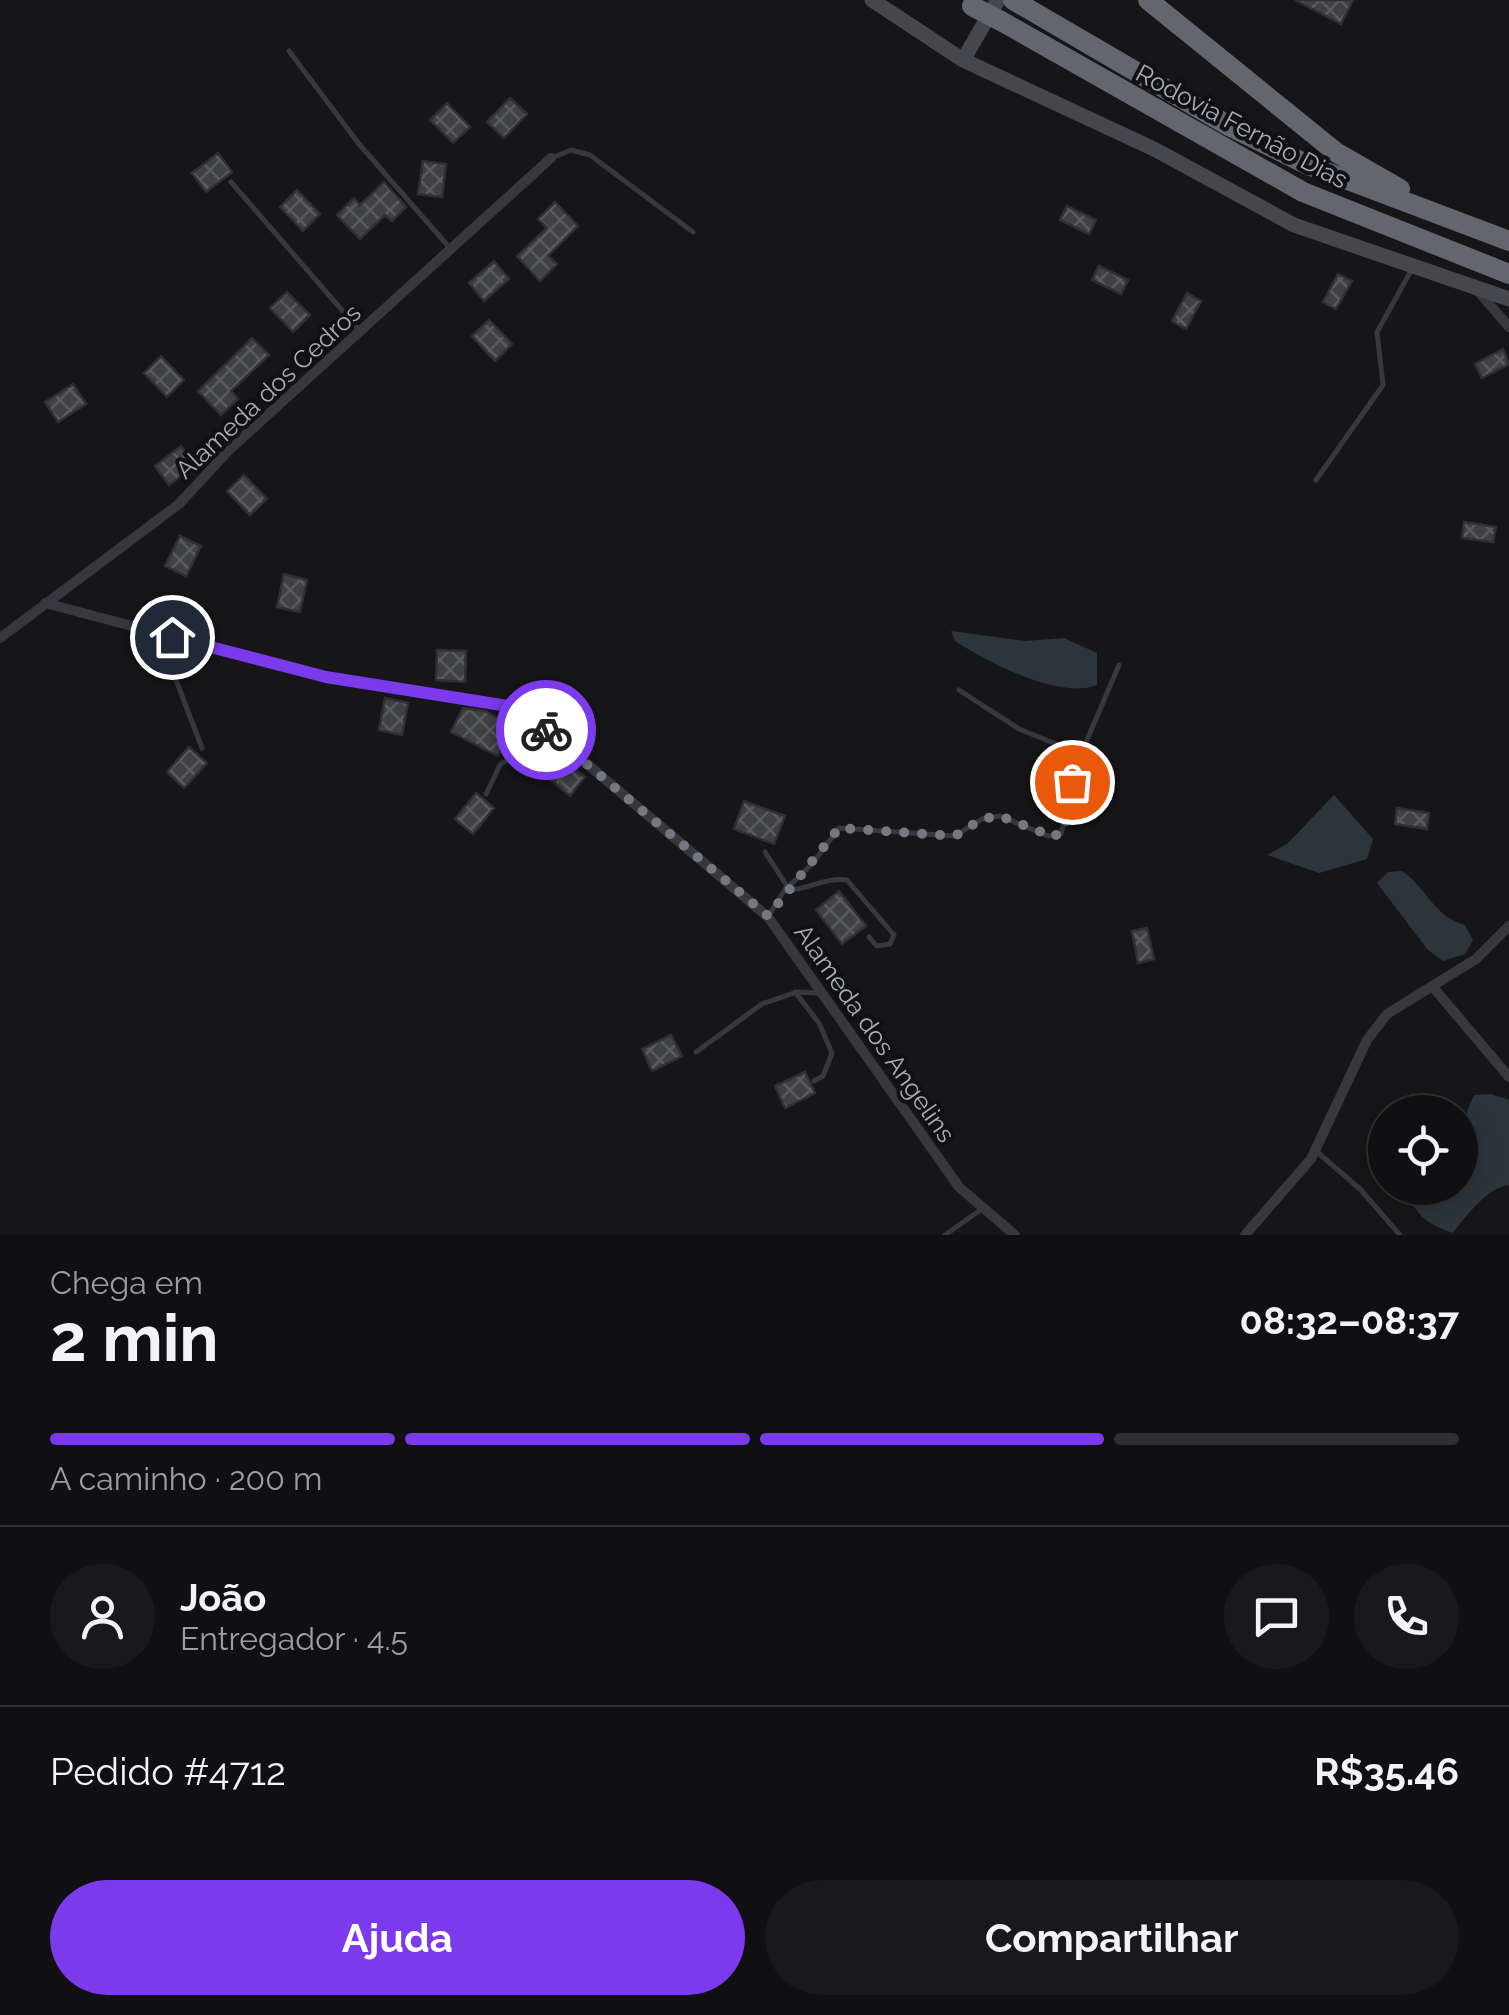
<!DOCTYPE html>
<html lang="pt">
<head>
<meta charset="utf-8">
<style>
	body { margin:0; font-family:Raleway,sans-serif; background:#19191b; color:#f1f3f6; height:100vh; display:flex; flex-direction:column; font-size:38px; white-space:nowrap }
	* { box-sizing:border-box; margin:0 }
	p { font-size:32px; color:#9c9d9f }
	.icon { flex:none; width:55px; height:55px; fill:none; stroke:currentColor; stroke-width:2; stroke-linecap:round; stroke-linejoin:round }
	.map { position:relative; height:1235px; overflow:hidden }
	.sheet { display:flex; flex-direction:column; background:#101012; flex:1 }
	.sheet>* { flex:none }
	.fabs { position:absolute; left:1368px; top:1095px; display:grid; gap:20px }
	.fabs a { display:grid; place-items:center; width:110px; height:110px; border-radius:50%; background:#101012; box-shadow:0 5px 25px #0003,0 0 0 2px #303032; font-size:50px }
	.pin { position:absolute; display:grid; place-items:center; width:85px; height:85px; color:#fff; margin:-42px; border:5px solid #fff; border-radius:50%; box-shadow:0 2px 10px #0007 }
	.courier { position:absolute; display:grid; place-items:center; width:100px; height:100px; margin:-50px; border:8px solid #7c3aed; border-radius:50%; background:#fff; color:#222; box-shadow:0 2px 12px #0007 }
	.summary em { font-style:normal; font-weight:700 }
	.summary div { display:flex; flex-direction:column-reverse }
	.summary { display:flex; align-items:center; justify-content:space-between; height:170px; padding:0 50px }
	h1 { font-size:65px; font-weight:700; line-height:75px }
	.bar { display:grid; grid-template-columns:repeat(4,1fr); gap:15px 10px; align-content:center; height:120px; padding:0 50px }
	.bar i { height:12px; border-radius:8px; background:#303032 }
	.bar .active { background:#7c3aed }
	.bar p { grid-column:span 4 }
	.line { display:flex; align-items:center; gap:25px; padding:0 50px; border-top:2px solid #303032 }
	.line div { flex:1 }
	.round { display:grid; place-items:center; flex:none; width:105px; height:105px; border-radius:52px; background:#19191b }
	.action { display:flex; gap:20px; margin-top:auto; padding:20px 50px }
	.action a { flex:1; height:115px; border-radius:60px; background:#7c3aed; color:#fff; font-size:40px; font-weight:700; line-height:115px; text-align:center }
	.action a+a { background:#19191b; color:#f1f3f6 }
	.map>svg:first-child { display:block }
	.water { fill:#2c353c }
	.building { fill:url(#building-cross-hatch); stroke:#303034; stroke-width:2.5 }
	.lines { fill:none; stroke-linecap:round; stroke-linejoin:round }
	.service { stroke:#37383d; stroke-width:5 }
	.minor { stroke:#37383d; stroke-width:10 }
	.secondary { stroke:#45474d; stroke-width:15 }
	.motorway { stroke:#63666e; stroke-width:20 }
	.motorway-bridge { stroke:#63666e; stroke-width:20 }
	.done { stroke:#757880; stroke-width:10; stroke-dasharray:0 18 }
	.route { stroke:#7c3aed; stroke-width:12 }
	.labels { text-anchor:middle; dominant-baseline:central; stroke-width:8; stroke-linejoin:round; paint-order:stroke }
	.street-label { font-size:25px; fill:#a8adb8; stroke:#111113 }
</style>
</head>
<body>
<div class="map">
<svg width="1509" height="1235" viewBox="0 0 1509 1235">
	<defs>
		<pattern id="building-cross-hatch" width="8" height="8" patternUnits="userSpaceOnUse" patternTransform="scale(2.5)"><rect width="8" height="8" fill="#404145"/><path d="M0 0l8 8M0 8l8-8" fill="none" stroke="#595a5e"/></pattern>
	</defs>
	<rect width="100%" height="100%" fill="#161618"/>
	<path class="water" d="M 951,631 L 1025,641 L 1064,638 L 1097,653 L 1097,685 C 1060,700 989,663 955,641 Z
		M 1334,795 L 1373,839 L 1367,859 L 1319,873 L 1267,855 L 1287,844 Z
		M 1402,871 C 1427,888 1434,917 1465,925 L 1473,940 L 1465,954 L 1443,961 L 1428,950 L 1377,883 L 1388,872 Z
		M 1491,1094 L 1509,1100 L 1509,1185 C 1488,1187 1465,1217 1453,1233 C 1425,1223 1415,1215 1406,1188 L 1460,1188 C 1460,1153 1459,1126 1474,1095 Z"/>
	<path class="building" d="M 1295,0 L 1353,0 L 1341,24 Z
		M 510,98 L 527,114 L 504,138 L 487,122 Z
		M 447,103 L 470,127 L 453,143 L 430,120 Z
		M 218,153 L 232,172 L 206,192 L 192,173 Z
		M 423,161 L 446,164 L 442,197 L 418,194 Z
		M 384,182 L 406,207 L 392,221 L 385,215 L 360,239 L 337,215 L 354,198 L 360,205 Z
		M 297,190 L 320,214 L 303,231 L 280,207 Z
		M 555,202 L 578,226 L 548,256 L 557,264 L 540,281 L 517,256 L 547,228 L 538,219 Z
		M 1067,206 L 1096,220 L 1089,234 L 1060,220 Z
		M 494,261 L 509,279 L 484,301 L 469,283 Z
		M 1099,266 L 1128,280 L 1121,294 L 1092,280 Z
		M 1338,274 L 1352,281 L 1336,309 L 1323,302 Z
		M 287,292 L 310,315 L 293,332 L 270,308 Z
		M 1187,293 L 1201,301 L 1186,329 L 1172,321 Z
		M 489,320 L 512,344 L 495,361 L 472,336 Z
		M 252,338 L 269,355 L 231,391 L 238,399 L 221,415 L 198,391 Z
		M 1503,349 L 1509,364 L 1482,378 L 1475,364 Z
		M 161,356 L 184,380 L 167,397 L 144,373 Z
		M 73,384 L 86,404 L 58,422 L 45,402 Z
		M 181,446 L 196,465 L 169,485 L 155,466 Z
		M 244,475 L 267,499 L 250,515 L 227,491 Z
		M 1464,522 L 1496,527 L 1493,542 L 1462,538 Z
		M 180,536 L 201,546 L 186,576 L 165,566 Z
		M 284,574 L 307,580 L 300,612 L 277,607 Z
		M 437,650 L 466,651 L 465,682 L 436,680 Z
		M 385,698 L 408,703 L 402,735 L 379,730 Z
		M 463,708 L 485,711 L 512,726 L 498,756 L 451,732 Z
		M 189,747 L 207,763 L 184,788 L 167,772 Z
		M 559,756 L 585,777 L 570,796 L 545,775 Z
		M 476,793 L 494,808 L 473,834 L 455,819 Z
		M 744,801 L 785,816 L 774,844 L 734,829 Z
		M 1397,808 L 1429,813 L 1427,829 L 1395,824 Z
		M 839,891 L 866,926 L 842,944 L 816,910 Z
		M 1147,928 L 1154,959 L 1138,963 L 1132,931 Z
		M 671,1035 L 682,1056 L 652,1071 L 642,1049 Z
		M 805,1072 L 815,1093 L 785,1108 L 775,1086 Z"/>
	<g class="lines">
		<path class="service" d="M 289,51 L 359,144 L 449,247
			M 554,157 L 571,150 L 590,155 L 693,232
			M 231,182 L 360,331
			M 1316,480 L 1383,385 L 1377,332 L 1412,269
			M 173,637 L 168,659 L 202,748
			M 959,690 L 1019,729 L 1081,754
			M 486,794 L 500,765 L 531,742 L 542,726
			M 765,852 L 787,886 L 768,917
			M 785,890 L 812,864 L 839,828 L 955,836 L 982,819 L 1000,816 L 1048,836 L 1061,834 L 1081,754 L 1119,665
			M 785,890 C 807,891 823,877 847,880 L 894,935 L 890,944 L 877,946 L 869,937
			M 795,992 L 819,1023 L 832,1053 L 823,1076 L 814,1081
			M 696,1052 L 762,1004 L 797,992 L 818,993
			M 1316,1151 L 1360,1189 L 1400,1235
			M 945,1235 L 983,1208"/>
		<path class="minor" d="M 1478,291 L 1509,327
			M 45,603 L 325,677 L 521,708 L 768,917 L 959,1187 L 1015,1235
			M 0,638 L 179,504 L 229,450 L 551,158
			M 1432,986 L 1509,1077
			M 1245,1235 L 1311,1159 L 1367,1040 L 1387,1014 L 1476,959 L 1509,926"/>
		<path class="secondary" d="M 872,0 L 963,60 L 1154,149 L 1294,225 L 1509,299
			M 963,60 L 998,0"/>
		<path class="motorway" d="M 1013,0 L 1229,126 L 1308,165 L 1509,241
			M 1148,0 L 1337,153 L 1400,189
			M 1001,21 L 1303,192 L 1509,274"/>
		<path class="motorway-bridge" d="M 972,6 L 1001,21"/>
	</g>
	<g class="lines">
		<path class="done" d="M 546,730 L 768,916 L 839,828 L 955,836 L 982,819 L 1000,816 L 1054,837 L 1065,827 L 1072,782"/>
		<path class="route" d="M 172,637 L 326,677 L 520,708 L 546,730"/>
	</g>
	<g class="labels">
		<g class="street-label">
			<text transform="translate(1242 126) rotate(28)">Rodovia Fernão Dias</text>
			<text transform="translate(268 391) rotate(-43)">Alameda dos Cedros</text>
			<text transform="translate(875 1033) rotate(55)">Alameda dos Angelins</text>
		</g>
	</g>
</svg>
<div class="fabs">
<a><svg class="icon" aria-label="locate" viewBox="0 0 24 24"><circle cx="12" cy="12" r="6"/><path d="M12 2v4M12 18v4M2 12h4M18 12h4"/></svg></a>
</div>
<div class="pin" style="left:1072px;top:782px;background:#ea580c"><svg class="icon" aria-label="bag" viewBox="0 0 24 24"><path d="M5 8h14l-1 12H6zM9 8a3 3 0 0 1 6 0"/></svg></div>
<div class="pin" style="left:172px;top:637px;background:#1f2937"><svg class="icon" aria-label="home" viewBox="0 0 24 24"><path d="M3 11l9-7 9 7M6 9v11h12V9"/></svg></div>
<div class="courier" style="left:546px;top:730px"><svg class="icon" aria-label="bike" viewBox="0 0 24 24"><circle cx="6" cy="16" r="4"/><circle cx="18" cy="16" r="4"/><path d="M6 16l4-8h5l3 8M10 8l3 8H6M13 5h3"/></svg></div>
</div>
<section class="sheet">
<div class="summary"><div><h1>2 min</h1><p>Chega em</p></div><em>08:32–08:37</em></div>
<div class="bar"><i class="active"></i><i class="active"></i><i class="active"></i><i></i><p>A caminho · 200 m</p></div>
<div class="line" style="height:180px"><a class="round"><svg class="icon" aria-label="person" viewBox="0 0 24 24"><circle cx="12" cy="8" r="4"/><path d="M4 21q1-7 8-7t8 7"/></svg></a><div><b>João</b><p>Entregador · 4.5</p></div><a class="round"><svg class="icon" aria-label="chat" viewBox="0 0 24 24"><path d="M4 5h16v11H9l-5 4z"/></svg></a><a class="round"><svg class="icon" aria-label="phone" viewBox="0 0 24 24"><path d="M5 4h4l2 5-3 2q2 4 5 5l2-3 5 2v4C11 20 4 13 5 4z"/></svg></a></div>
<div class="line" style="height:130px"><div>Pedido #4712</div><b>R$35.46</b></div>
<div class="action"><a>Ajuda</a><a>Compartilhar</a></div>
</section>
</body>
</html>
